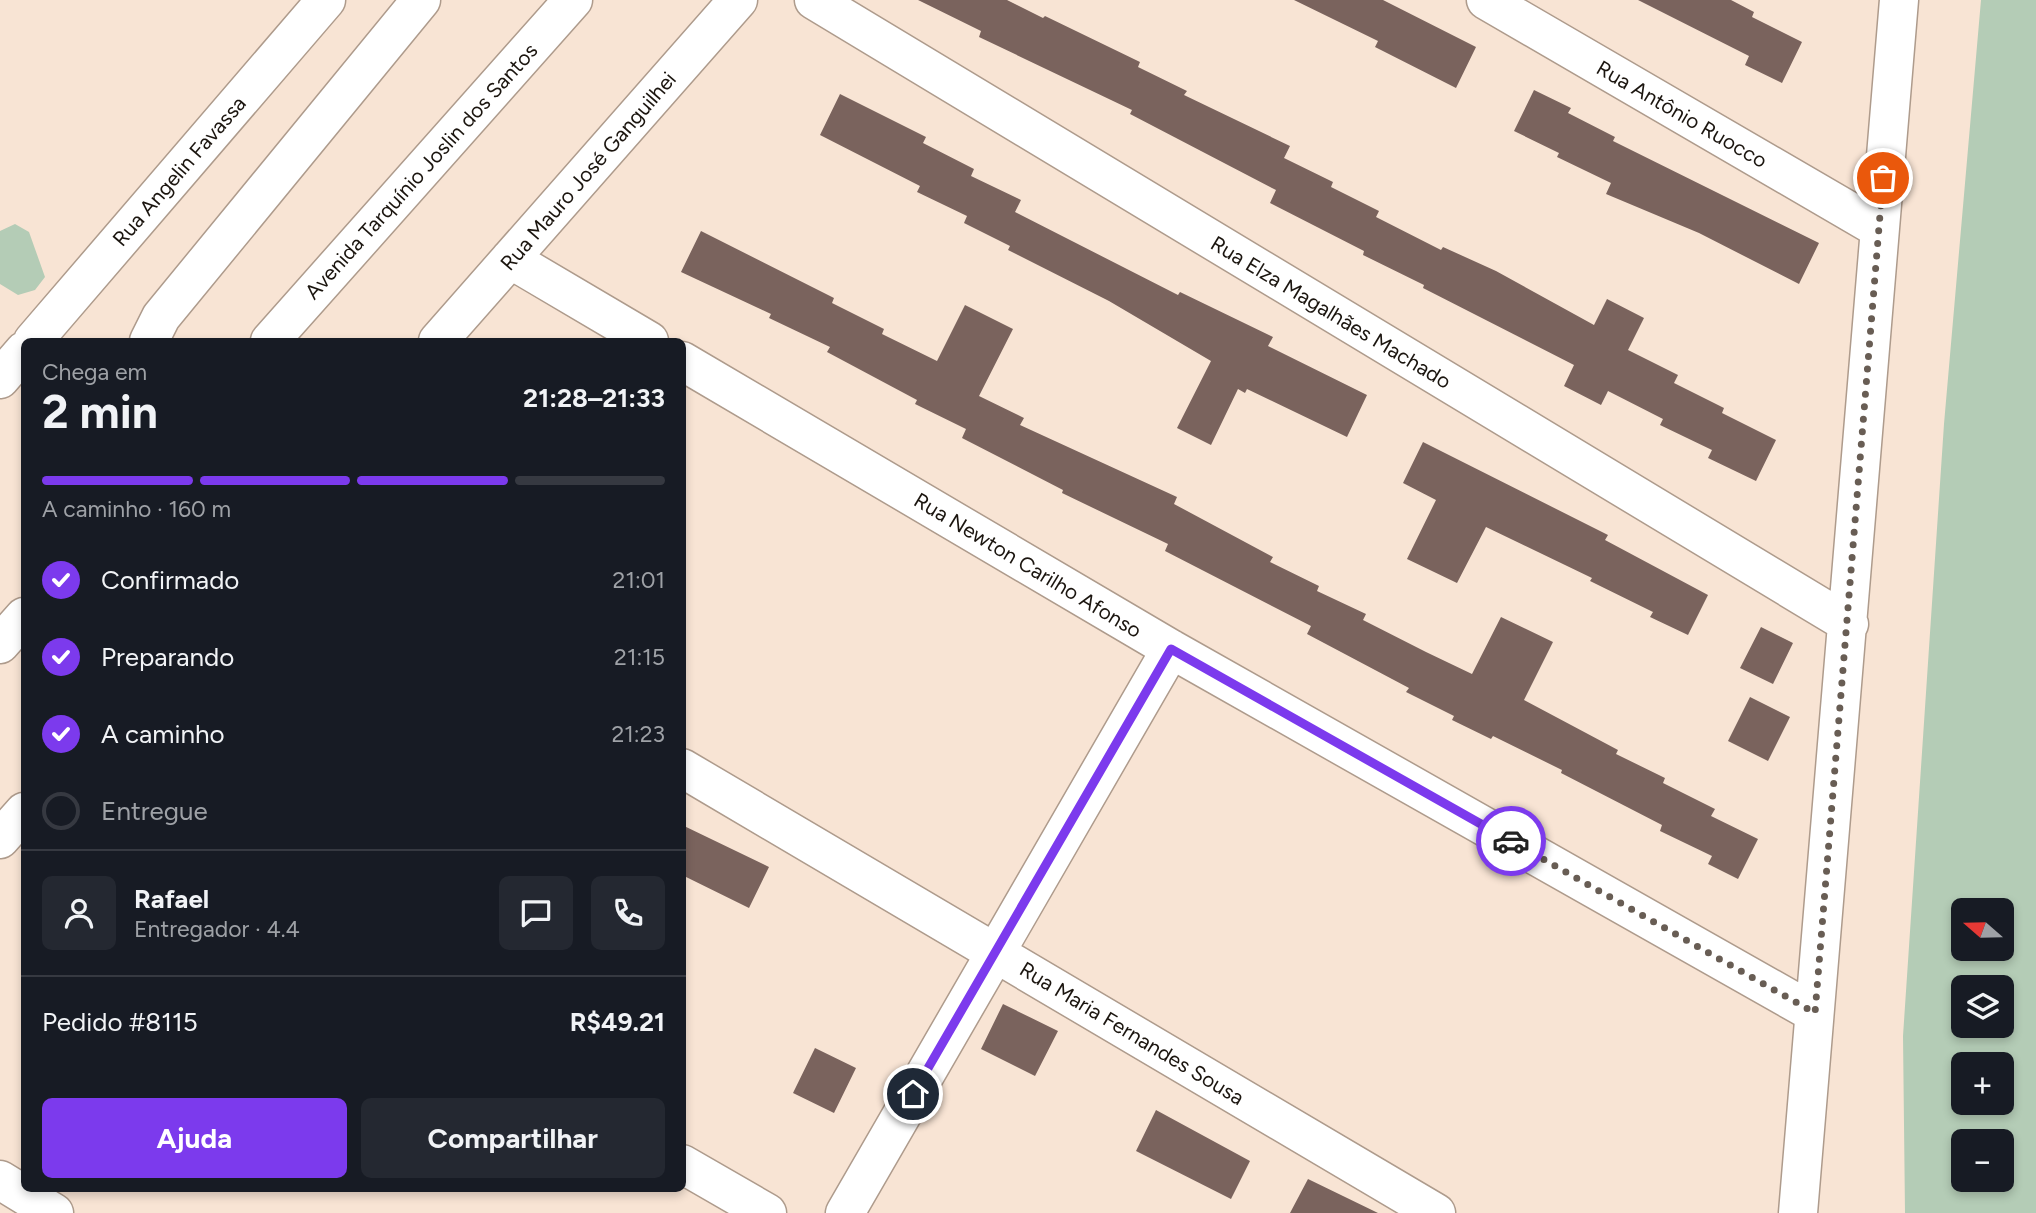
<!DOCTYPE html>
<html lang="pt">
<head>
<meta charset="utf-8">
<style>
	body { margin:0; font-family:Figtree,sans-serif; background:#242831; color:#f1f3f6; height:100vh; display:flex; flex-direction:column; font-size:26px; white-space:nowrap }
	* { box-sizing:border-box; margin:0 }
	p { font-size:23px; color:#9ea1a6 }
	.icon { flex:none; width:38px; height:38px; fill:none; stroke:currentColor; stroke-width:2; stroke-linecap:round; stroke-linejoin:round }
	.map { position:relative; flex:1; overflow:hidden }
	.drawer { position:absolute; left:21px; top:338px; width:665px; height:854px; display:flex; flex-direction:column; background:#171b24; border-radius:10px; box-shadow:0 4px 10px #0003 }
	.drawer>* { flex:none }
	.needle { width:46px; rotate:290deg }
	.fabs { position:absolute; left:1951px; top:898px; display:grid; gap:14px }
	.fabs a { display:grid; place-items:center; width:63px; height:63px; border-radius:10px; background:#171b24; box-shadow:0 4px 10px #0003; font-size:35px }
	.pin { position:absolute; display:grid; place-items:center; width:60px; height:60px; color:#fff; margin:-30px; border:4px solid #fff; border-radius:50%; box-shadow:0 2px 7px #0007 }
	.courier { position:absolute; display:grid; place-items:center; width:70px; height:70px; margin:-35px; border:5px solid #7c3aed; border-radius:50%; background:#fff; color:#222; box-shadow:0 2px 9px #0007 }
	.head em { font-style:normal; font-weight:700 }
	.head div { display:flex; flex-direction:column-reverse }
	.head { display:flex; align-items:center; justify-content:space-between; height:119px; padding:0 21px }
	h1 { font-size:46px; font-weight:700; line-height:52px }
	.bar { display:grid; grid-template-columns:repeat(4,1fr); gap:10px 7px; align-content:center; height:84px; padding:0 21px }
	.bar i { height:9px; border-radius:5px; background:#363941 }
	.bar .selected { background:#7c3aed }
	.bar p { grid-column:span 4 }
	.line { display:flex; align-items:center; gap:18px; padding:0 21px; border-top:2px solid #363941 }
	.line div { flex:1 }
	.round { display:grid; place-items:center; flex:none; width:74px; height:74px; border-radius:10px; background:#242831 }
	ol { padding:0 21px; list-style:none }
	li { display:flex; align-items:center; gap:21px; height:77px }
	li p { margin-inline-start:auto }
	li .icon { padding:7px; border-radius:50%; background:#7c3aed; color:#fff; stroke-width:4 }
	li:last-child { color:#9ea1a6 }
	li i { width:38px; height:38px; border:4px solid #363941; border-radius:50% }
	.button { display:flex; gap:14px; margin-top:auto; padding:14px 21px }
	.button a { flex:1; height:80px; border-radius:10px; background:#7c3aed; color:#fff; font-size:28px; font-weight:700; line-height:80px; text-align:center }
	.button a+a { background:#242831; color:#f1f3f6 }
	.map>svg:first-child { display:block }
	.green { fill:#b4ccb6; fill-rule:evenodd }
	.building { fill:#7a635d }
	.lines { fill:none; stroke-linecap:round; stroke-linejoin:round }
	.minor-casing { stroke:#ae9b8c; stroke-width:41 }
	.minor { stroke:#fff; stroke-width:38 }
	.done { stroke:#685d54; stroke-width:7; stroke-dasharray:0 12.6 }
	.route { stroke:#7c3aed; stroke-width:9 }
	.labels { text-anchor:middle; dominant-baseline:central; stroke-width:6; stroke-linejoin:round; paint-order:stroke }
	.street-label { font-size:21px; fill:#1b150f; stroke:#fff }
</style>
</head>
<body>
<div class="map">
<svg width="2036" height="1213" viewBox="0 0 2036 1213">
	<rect width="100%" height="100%" fill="#f8e4d4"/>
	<path class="green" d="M 1981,0 L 2036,0 L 2036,1213 L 1905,1213 L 1903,1036 L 1944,424 ZM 1964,910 L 2002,910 L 2002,948 L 1964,948 ZM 1964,987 L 2002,987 L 2002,1026 L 1964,1026 ZM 1964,1064 L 2002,1064 L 2002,1102 L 1964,1102 ZM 1964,1141 L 2002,1141 L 2002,1180 L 1964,1180 Z
		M 15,224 L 29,232 L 45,277 L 35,290 L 18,295 L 0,284 L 0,231 Z"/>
	<path class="building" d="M 918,0 L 1007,0 L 1043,18 L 1045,16 L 1140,62 L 1138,67 L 1187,91 L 1184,95 L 1290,146 L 1284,158 L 1333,182 L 1331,187 L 1379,211 L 1376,217 L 1441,250 L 1443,247 L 1496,271 L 1594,325 L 1607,299 L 1644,318 L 1628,350 L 1678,375 L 1674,383 L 1724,408 L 1722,413 L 1776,440 L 1756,481 L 1708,458 L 1712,450 L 1660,425 L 1663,419 L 1608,391 L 1601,405 L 1564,386 L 1574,365 L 1423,288 L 1424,285 L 1363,255 L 1364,251 L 1270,203 L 1276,190 L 1130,114 L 1132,110 L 979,37 L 981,31 Z
		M 1294,0 L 1383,0 L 1476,47 L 1456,88 L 1375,47 L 1378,41 Z
		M 1638,0 L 1731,0 L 1754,12 L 1752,17 L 1802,42 L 1782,83 L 1745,65 L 1749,56 Z
		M 1534,90 L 1571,108 L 1568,113 L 1615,137 L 1613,141 L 1819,243 L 1799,284 L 1699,233 L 1606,194 L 1611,183 L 1557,157 L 1559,153 L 1514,131 Z
		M 840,94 L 926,137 L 923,143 L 974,169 L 971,176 L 1021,200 L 1015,212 L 1178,295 L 1180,292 L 1273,337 L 1268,346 L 1367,395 L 1347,437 L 1247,389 L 1245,393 L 1238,389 L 1211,445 L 1177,428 L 1211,361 L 1109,301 L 1008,250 L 1010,246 L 964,223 L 967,216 L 917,192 L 920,186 L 820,135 Z
		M 701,231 L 834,298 L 832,303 L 884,329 L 882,334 L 937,361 L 965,305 L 1013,329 L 979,396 L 1024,418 L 1020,425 L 1177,497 L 1174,504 L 1273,557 L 1270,562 L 1319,586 L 1317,591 L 1366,614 L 1363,620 L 1426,652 L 1472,674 L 1501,617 L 1553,642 L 1524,700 L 1618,750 L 1616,754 L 1665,778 L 1663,783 L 1715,809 L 1711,816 L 1758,839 L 1738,879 L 1708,864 L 1712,856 L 1660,831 L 1662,825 L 1561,773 L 1562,770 L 1493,736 L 1491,739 L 1452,720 L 1454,716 L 1406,692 L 1409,688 L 1307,634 L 1311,626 L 1165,551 L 1168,544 L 1062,493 L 1063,490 L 962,438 L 966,429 L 915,404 L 917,400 L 827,352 L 830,347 L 769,318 L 771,314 L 681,272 Z
		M 1423,442 L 1608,535 L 1605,540 L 1708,595 L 1688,635 L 1650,617 L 1653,612 L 1590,581 L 1592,578 L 1486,527 L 1457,583 L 1407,559 L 1436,500 L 1403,483 Z
		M 1761,627 L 1793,643 L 1773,684 L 1740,668 Z
		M 1750,697 L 1790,717 L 1768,761 L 1728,741 Z
		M 682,825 L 769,867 L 749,908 L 682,875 Z
		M 1003,1004 L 1058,1031 L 1035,1076 L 981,1049 Z
		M 815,1048 L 856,1068 L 834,1113 L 793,1093 Z
		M 1156,1110 L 1250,1161 L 1231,1199 L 1136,1151 Z
		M 1308,1179 L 1378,1213 L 1290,1213 Z"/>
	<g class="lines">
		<defs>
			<path id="minor" d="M 814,0 L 1849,624
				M 1486,0 L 1878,228
				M 510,259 L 649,341
				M 33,341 L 326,0
				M 149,341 L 161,317 L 421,0
				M 270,341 L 573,0
				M 438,341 L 738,0
				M 682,361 L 1171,649 L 1814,1013
				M 0,379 L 24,351
				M 0,644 L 24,617
				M 682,768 L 1436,1213
				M 0,839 L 24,812
				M 682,1164 L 767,1213
				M 0,1180 L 54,1213
				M 845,1213 L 1171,649
				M 1798,1213 L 1899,0"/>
		</defs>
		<use href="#minor" class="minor-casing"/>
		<use href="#minor" class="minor"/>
	</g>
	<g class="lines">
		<path class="done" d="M 1511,841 L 1815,1013 L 1883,178"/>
		<path class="route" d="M 913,1094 L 1171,649 L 1511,841"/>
	</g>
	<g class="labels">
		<g class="street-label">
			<text transform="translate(1682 114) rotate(30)">Rua Antônio Ruocco</text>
			<text transform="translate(179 171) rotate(-49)">Rua Angelin Favassa</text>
			<text transform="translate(421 171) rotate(-48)">Avenida Tarquínio Joslin dos Santos</text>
			<text transform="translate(588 171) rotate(-49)">Rua Mauro José Ganguilhei</text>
			<text transform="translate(1331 312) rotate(31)">Rua Elza Magalhães Machado</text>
			<text transform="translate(1028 565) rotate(31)">Rua Newton Carilho Afonso</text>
			<text transform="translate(1132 1033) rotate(31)">Rua Maria Fernandes Sousa</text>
		</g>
	</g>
</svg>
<div class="fabs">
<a><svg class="needle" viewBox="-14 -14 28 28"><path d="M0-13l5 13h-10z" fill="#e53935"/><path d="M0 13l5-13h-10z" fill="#9ea1a6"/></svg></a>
<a><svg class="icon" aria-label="layers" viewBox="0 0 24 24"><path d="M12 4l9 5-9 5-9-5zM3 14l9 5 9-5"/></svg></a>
<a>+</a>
<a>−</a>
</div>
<div class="pin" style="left:1883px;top:178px;background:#ea580c"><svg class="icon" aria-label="bag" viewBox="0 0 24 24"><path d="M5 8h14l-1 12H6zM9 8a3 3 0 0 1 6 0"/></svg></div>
<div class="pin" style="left:913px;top:1094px;background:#1f2937"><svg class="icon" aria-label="home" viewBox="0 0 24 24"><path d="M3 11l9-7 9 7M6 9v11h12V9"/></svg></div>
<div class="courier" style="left:1511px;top:841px"><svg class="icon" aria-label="car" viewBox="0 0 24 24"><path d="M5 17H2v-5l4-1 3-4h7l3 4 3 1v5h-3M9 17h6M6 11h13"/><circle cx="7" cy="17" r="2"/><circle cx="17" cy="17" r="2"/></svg></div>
<section class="drawer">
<div class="head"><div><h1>2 min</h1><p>Chega em</p></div><em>21:28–21:33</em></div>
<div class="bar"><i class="selected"></i><i class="selected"></i><i class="selected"></i><i></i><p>A caminho · 160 m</p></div>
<ol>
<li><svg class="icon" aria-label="check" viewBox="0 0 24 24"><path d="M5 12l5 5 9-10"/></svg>Confirmado<p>21:01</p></li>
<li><svg class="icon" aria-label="check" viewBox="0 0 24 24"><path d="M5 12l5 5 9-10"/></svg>Preparando<p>21:15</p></li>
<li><svg class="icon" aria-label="check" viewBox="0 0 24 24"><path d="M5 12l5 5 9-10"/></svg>A caminho<p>21:23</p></li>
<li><i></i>Entregue</li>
</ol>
<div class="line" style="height:126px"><a class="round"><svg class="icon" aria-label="person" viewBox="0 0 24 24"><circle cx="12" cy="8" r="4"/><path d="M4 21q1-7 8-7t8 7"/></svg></a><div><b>Rafael</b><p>Entregador · 4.4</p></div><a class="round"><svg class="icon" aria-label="chat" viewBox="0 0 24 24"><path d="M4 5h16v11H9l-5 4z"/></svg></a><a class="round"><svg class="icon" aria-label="phone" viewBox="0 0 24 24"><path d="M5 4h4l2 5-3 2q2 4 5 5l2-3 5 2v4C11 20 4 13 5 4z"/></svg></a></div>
<div class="line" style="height:91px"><div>Pedido #8115</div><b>R$49.21</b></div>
<div class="button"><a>Ajuda</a><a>Compartilhar</a></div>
</section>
</div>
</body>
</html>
